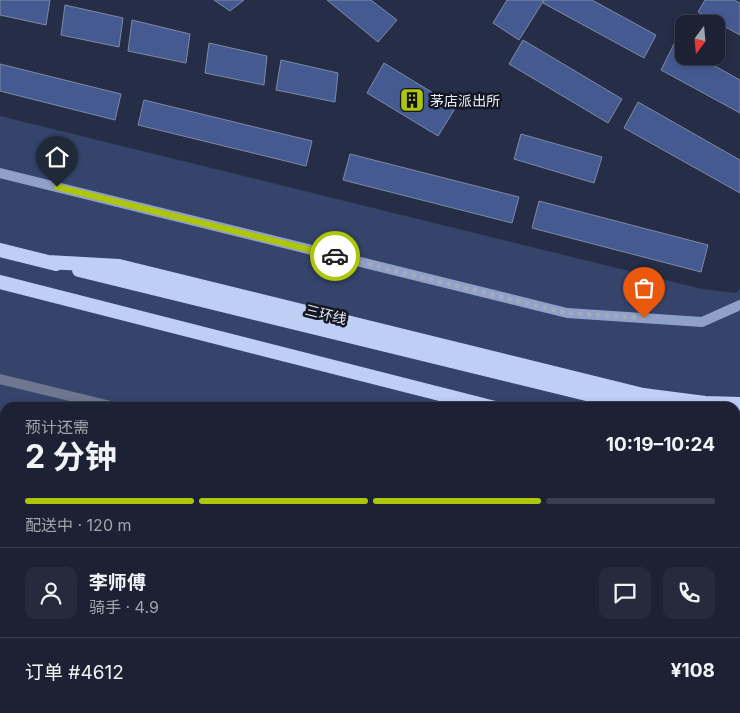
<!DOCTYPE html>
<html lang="zh">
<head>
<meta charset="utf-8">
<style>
	body { margin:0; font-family:Inter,"Noto Sans SC",sans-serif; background:#252a3c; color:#f1f3f6; height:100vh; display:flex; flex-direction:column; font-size:19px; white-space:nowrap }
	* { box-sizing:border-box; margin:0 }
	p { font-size:16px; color:#a0a4ac }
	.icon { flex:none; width:28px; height:28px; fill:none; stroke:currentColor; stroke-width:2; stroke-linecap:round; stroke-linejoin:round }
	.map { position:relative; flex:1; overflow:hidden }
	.details { position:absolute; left:0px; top:402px; width:740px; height:311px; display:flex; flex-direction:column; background:#1c2234; border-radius:15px 15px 0 0; box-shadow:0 2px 8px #0003,0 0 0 1px #3a3f4f }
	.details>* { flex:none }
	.needle { width:32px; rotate:196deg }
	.buttons { position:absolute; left:675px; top:15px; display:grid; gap:10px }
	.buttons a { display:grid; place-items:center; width:50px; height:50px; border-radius:10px; background:#1c2234; box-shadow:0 2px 8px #0003,0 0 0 1px #3a3f4f; font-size:25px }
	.pin { position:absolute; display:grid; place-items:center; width:42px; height:42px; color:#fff; margin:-51px -21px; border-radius:50% 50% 50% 0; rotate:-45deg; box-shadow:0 0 5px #0007 }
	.pin .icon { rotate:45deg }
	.courier { position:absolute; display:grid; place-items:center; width:50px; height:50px; margin:-25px; border:4px solid #aec60a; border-radius:50%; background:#fff; color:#222; box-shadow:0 1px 6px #0007 }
	.headline em { font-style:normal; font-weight:700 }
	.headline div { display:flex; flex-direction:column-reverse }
	.headline { display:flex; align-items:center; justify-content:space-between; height:85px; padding:0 25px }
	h1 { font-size:32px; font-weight:700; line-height:38px }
	.bar { display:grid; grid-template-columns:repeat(4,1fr); gap:8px 5px; align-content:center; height:60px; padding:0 25px }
	.bar i { height:6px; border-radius:4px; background:#3a3f4f }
	.bar .selected { background:#aec60a }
	.bar p { grid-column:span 4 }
	.line { display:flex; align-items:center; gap:12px; padding:0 25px; border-top:1px solid #3a3f4f }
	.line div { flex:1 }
	.round { display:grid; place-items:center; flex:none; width:52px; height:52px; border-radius:10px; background:#252a3c }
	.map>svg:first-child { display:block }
	.green { fill:#36446c }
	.building { fill:#465a92; stroke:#7e89a5 }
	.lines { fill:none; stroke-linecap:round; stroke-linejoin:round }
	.minor { stroke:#6d7791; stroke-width:10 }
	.secondary { stroke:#8fa0c9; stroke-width:10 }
	.trunk { stroke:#becef5; stroke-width:14 }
	.done { stroke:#a2aabc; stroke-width:5; stroke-dasharray:0 9 }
	.route { stroke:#aec60a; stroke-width:6 }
	.labels { text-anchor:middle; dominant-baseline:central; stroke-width:5; stroke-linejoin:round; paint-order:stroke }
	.poi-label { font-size:14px; fill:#e6ecfc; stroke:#131722; text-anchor:start }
	.street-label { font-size:14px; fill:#e6ecfc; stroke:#131722 }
</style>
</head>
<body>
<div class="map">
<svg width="740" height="713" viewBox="0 0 740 713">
	<rect width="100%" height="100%" fill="#252e46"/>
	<path class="green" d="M 0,116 L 702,289 L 736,293 L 740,289 L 740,713 L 489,713 L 491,709 L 735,709 L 735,408 L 5,408 L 5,429 L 0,428 Z
		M 38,709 L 275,709 L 279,712 L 35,713 Z"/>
	<path class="building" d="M 0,0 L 50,0 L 46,25 L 0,15 Z
		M 214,0 L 244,0 L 230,11 Z
		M 327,0 L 371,0 L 397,20 L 378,42 Z
		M 507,0 L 544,0 L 519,40 L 493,23 Z
		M 544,0 L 592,0 L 656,35 L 644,58 L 543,3 Z
		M 705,0 L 734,0 L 740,3 L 740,35 L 698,12 Z
		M 65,5 L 123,18 L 119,47 L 61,35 Z
		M 132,20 L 190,34 L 186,63 L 128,51 Z
		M 523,40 L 622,99 L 608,123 L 509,64 Z
		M 209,43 L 267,56 L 264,85 L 205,73 Z
		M 674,44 L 684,49 L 684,56 L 697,56 L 740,80 L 740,113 L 661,70 Z
		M 281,60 L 338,73 L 335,102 L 276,90 Z
		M 384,63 L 456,107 L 438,136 L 367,93 Z
		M 0,64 L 121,94 L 115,120 L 0,91 Z
		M 144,100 L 312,141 L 306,166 L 138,125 Z
		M 638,102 L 740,160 L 740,193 L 624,128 Z
		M 521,134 L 602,157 L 594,183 L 514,159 Z
		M 350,154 L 519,197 L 512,223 L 343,180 Z
		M 539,201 L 708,245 L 701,272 L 532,228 Z
		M 0,460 L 5,461 L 5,497 L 0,496 Z"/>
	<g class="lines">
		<path class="minor" d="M 0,379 L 119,408
			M 735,617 L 740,619"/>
		<path class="secondary" d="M 0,173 L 567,313 L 702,322 L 740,305"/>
		<path class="trunk" d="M 0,250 L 56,264
			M 48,262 L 119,266 L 643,395 L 705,403 L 740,404
			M 79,270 L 644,408
			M 0,282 L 495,408
			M 735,418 L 740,419
			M 735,429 L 740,430
			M 735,466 L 740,467
			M 735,483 L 740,484"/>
	</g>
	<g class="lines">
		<path class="done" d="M 335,256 L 567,313 L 644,318"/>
		<path class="route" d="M 57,187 L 335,256"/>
	</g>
	<defs>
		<symbol id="building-square" viewBox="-11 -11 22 22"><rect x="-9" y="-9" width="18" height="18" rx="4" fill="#aec60a" stroke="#131722"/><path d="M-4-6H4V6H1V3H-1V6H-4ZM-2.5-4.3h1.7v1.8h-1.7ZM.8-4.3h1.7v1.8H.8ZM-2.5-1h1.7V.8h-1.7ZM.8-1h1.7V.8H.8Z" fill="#111"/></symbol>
	</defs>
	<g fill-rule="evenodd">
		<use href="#building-square" x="398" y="86" width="28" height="28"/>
	</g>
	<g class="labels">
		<g class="poi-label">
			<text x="430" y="100">茅店派出所</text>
		</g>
		<g class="street-label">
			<text transform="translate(326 314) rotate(14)">三环线</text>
		</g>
	</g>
</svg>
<div class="buttons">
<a><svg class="needle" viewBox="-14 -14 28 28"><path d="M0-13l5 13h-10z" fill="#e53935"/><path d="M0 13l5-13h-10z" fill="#a0a4ac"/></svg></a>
</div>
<div class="pin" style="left:644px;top:318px;background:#ea580c"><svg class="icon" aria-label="bag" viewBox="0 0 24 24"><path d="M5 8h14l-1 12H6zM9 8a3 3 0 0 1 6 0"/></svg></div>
<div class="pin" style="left:57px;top:187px;background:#1f2937"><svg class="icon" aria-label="home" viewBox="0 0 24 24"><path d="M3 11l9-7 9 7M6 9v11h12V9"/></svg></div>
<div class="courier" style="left:335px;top:256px"><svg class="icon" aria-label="car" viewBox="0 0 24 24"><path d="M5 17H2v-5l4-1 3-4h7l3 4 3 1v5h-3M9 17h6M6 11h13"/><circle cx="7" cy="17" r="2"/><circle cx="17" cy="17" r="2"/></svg></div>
<section class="details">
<div class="headline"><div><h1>2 分钟</h1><p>预计还需</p></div><em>10:19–10:24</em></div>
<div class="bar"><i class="selected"></i><i class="selected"></i><i class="selected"></i><i></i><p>配送中 · 120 m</p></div>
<div class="line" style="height:90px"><a class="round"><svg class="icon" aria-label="person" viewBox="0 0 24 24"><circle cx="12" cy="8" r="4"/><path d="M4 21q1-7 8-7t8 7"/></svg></a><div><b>李师傅</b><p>骑手 · 4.9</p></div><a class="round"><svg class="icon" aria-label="chat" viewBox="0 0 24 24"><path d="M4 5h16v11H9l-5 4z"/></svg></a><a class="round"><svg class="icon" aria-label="phone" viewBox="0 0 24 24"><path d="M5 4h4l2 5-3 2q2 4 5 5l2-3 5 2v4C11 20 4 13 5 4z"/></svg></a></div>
<div class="line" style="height:65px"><div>订单 #4612</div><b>¥108</b></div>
</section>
</div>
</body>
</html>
